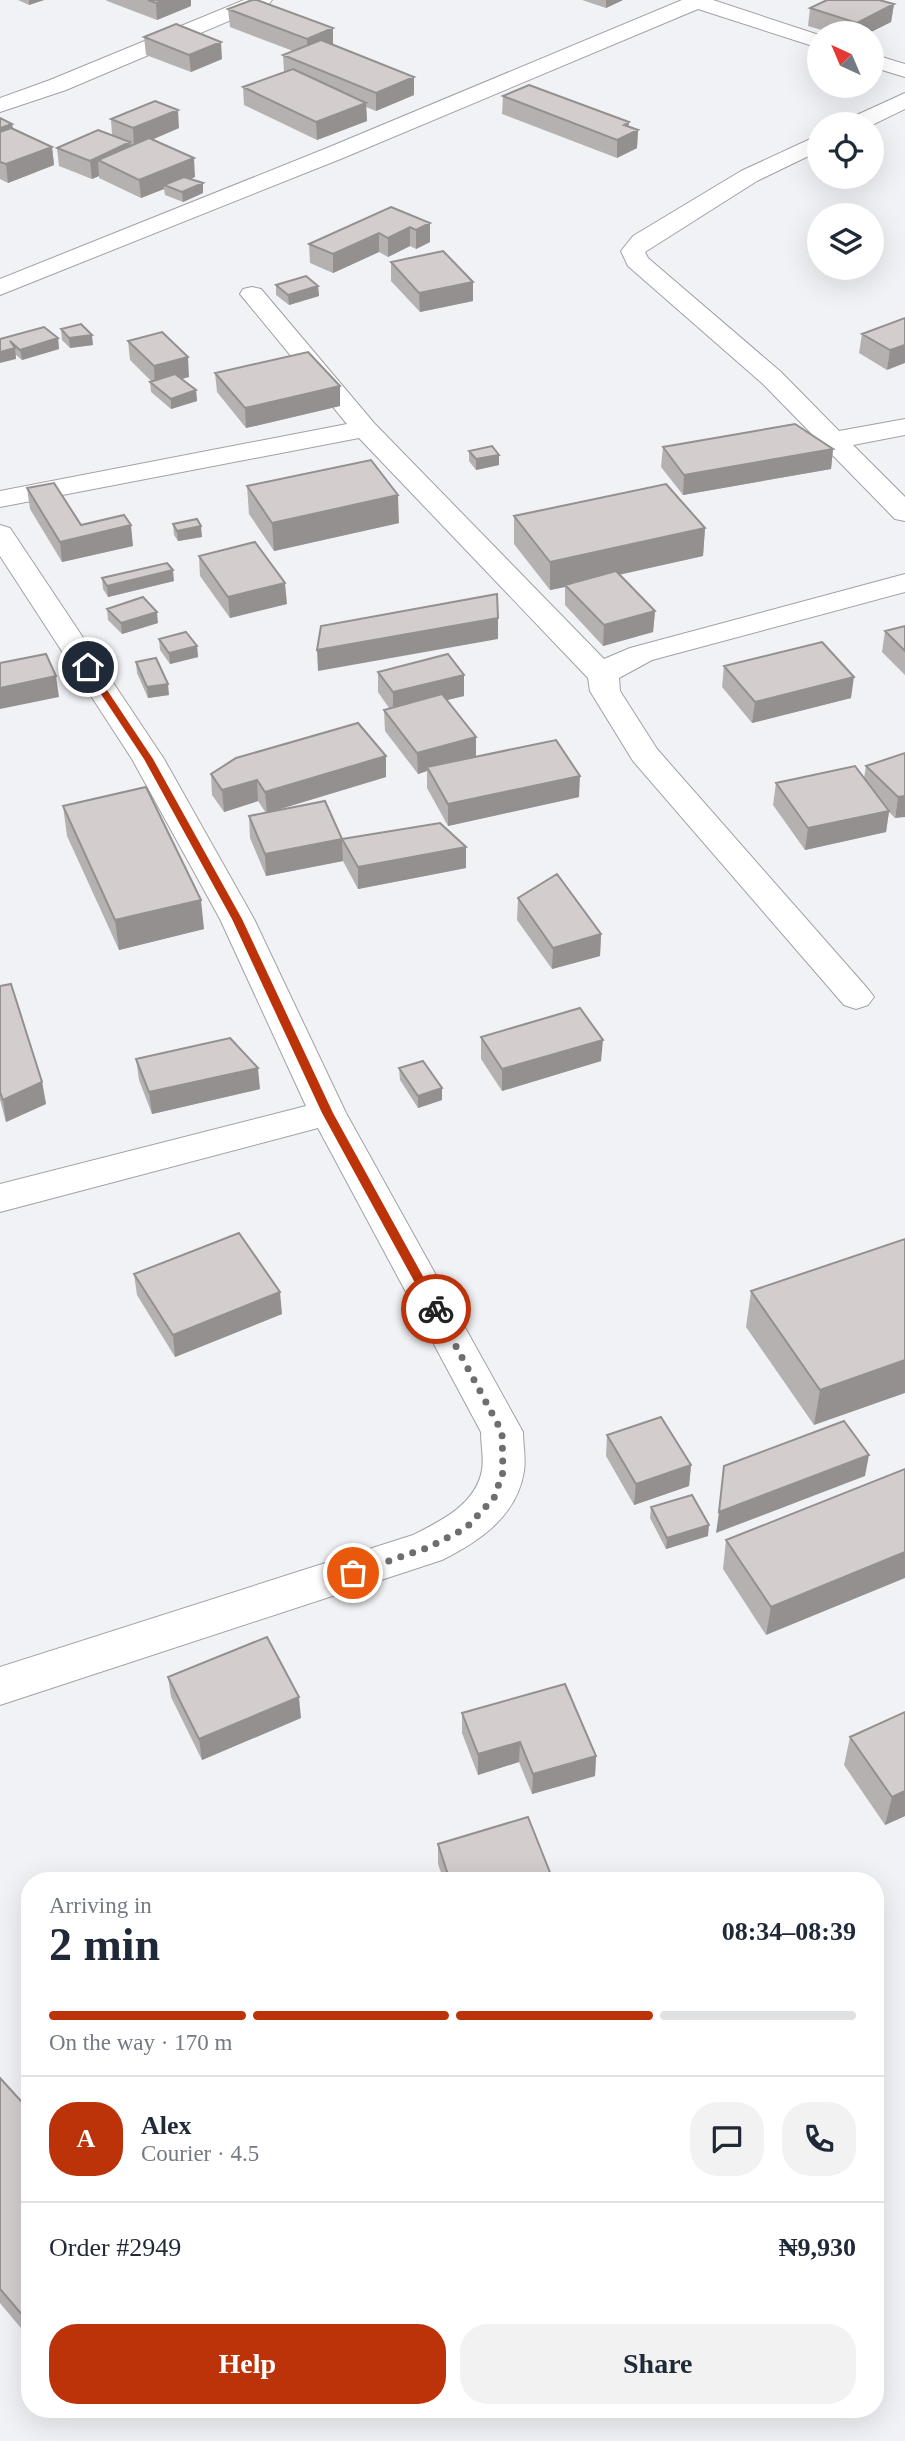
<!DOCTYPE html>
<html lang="en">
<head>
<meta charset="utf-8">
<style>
	body { margin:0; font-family:"Times New Roman",serif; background:#f2f2f3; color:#1f2937; height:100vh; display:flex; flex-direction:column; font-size:26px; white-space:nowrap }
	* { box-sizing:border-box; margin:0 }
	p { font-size:23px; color:#747a83 }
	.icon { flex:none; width:38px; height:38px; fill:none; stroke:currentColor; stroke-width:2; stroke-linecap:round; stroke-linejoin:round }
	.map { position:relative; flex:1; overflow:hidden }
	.details { position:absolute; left:21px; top:1872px; width:863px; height:546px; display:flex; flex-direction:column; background:#fff; border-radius:28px; box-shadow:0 7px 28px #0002 }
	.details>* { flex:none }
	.needle { width:46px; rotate:316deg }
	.tools { position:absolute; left:807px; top:21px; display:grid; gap:14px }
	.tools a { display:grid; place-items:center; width:77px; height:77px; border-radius:50%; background:#fff; box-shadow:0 7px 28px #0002; font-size:35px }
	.pin { position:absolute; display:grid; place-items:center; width:60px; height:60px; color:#fff; margin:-30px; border:4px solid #fff; border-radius:50%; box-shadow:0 2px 7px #0007 }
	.courier { position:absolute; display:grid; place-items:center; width:70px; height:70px; margin:-35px; border:5px solid #bc3309; border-radius:50%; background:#fff; color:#222; box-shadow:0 2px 9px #0007 }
	.headline em { font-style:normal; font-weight:700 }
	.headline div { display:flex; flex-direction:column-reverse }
	.headline { display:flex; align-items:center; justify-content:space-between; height:119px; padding:0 28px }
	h1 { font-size:46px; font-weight:700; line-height:52px }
	.bar { display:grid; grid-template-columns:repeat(4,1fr); gap:10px 7px; align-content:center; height:84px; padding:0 28px }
	.bar i { height:9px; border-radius:5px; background:#e0e1e3 }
	.bar .on { background:#bc3309 }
	.bar p { grid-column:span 4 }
	.line { display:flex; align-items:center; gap:18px; padding:0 28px; border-top:2px solid #e0e1e3 }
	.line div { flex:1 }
	.round { display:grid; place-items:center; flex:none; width:74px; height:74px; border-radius:28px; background:#f2f2f3 }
	.button { display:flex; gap:14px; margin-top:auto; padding:14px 28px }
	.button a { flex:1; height:80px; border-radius:28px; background:#bc3309; color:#fff; font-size:28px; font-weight:700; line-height:80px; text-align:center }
	.button a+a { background:#f2f2f3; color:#1f2937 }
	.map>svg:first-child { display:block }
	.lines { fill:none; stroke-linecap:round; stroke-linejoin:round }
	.street-casing { stroke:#a0a1a5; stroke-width:2 }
	.street { fill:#fff; fill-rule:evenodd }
	.wall { fill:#b5b1b0 }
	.shaded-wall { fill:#949090 }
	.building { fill:#d3cecd; stroke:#949090; stroke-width:2 }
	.route { fill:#bc3309 }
	.done { stroke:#6e6e71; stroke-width:7; stroke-dasharray:0 12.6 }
</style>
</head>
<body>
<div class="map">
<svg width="905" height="2441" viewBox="0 0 905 2441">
	<rect width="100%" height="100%" fill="#f1f2f6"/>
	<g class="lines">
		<defs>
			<path id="street" d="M 244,0 L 272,0 L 269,4 L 66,90 L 0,112 L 0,98 L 50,80 Z
				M 682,0 L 713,0 L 819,35 L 819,48 L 698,9 L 343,158 L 0,295 L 0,279 L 327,148 Z
				M 872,54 L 905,64 L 905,77 L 872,67 Z
				M 905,93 L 905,109 L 872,125 L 845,124 L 848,119 Z
				M 819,135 L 819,151 L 757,181 L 645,252 L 648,258 L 781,372 L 839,431 L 905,419 L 905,435 L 853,445 L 905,497 L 905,521 L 895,519 L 763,384 L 628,266 L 621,251 L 633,236 L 741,171 Z
				M 252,287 L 261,289 L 374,423 L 604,659 L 630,648 L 905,574 L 905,592 L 652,660 L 619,678 L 620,691 L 657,749 L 868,989 L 874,997 L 868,1005 L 856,1009 L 844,1005 L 633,761 L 590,691 L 588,678 L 359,438 L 0,507 L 0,491 L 347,424 L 240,294 L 243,289 Z
				M 0,525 L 10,528 L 164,759 L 254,919 L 346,1113 L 523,1432 C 523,1445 526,1458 524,1471 C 517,1516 480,1541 442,1560 L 0,1705 L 0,1667 L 413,1535 C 441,1521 476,1504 482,1470 C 484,1458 481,1445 481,1432 L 318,1128 L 0,1212 L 0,1184 L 306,1106 L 220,919 L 132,759 L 0,556 Z"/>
		</defs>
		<use href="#street" class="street-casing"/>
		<use href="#street" class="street"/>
	</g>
	<path class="wall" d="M 18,0 L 44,0 L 29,5 Z
		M 106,0 L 191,0 L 191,6 L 157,20 L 107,1 Z
		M 582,0 L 623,0 L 606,8 Z
		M 894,4 L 891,22 L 869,33 L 832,33 L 808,26 L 810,8 Z
		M 228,9 L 333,44 L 414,77 L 414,95 L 376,111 L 366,107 L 367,121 L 317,140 L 244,105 L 243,87 L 284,72 L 283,55 L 293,51 L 230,27 Z
		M 144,37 L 222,59 L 191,72 L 146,55 Z
		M 503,96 L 629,127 L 638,130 L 637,148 L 617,158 L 502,114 Z
		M 0,118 L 12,124 L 13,128 L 52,147 L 54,165 L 8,183 L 0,179 Z
		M 111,119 L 179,128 L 152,140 L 195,177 L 190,179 L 203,183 L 203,193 L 183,202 L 165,195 L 164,189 L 141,198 L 99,178 L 99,176 L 92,179 L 59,166 L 57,148 L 112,135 Z
		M 391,207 L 430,242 L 416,249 L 410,246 L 388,257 L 379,252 L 333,273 L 310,263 L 309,244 Z
		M 391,262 L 473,282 L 473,301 L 420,312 L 391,281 Z
		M 276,285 L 318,286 L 319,296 L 289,305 L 276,295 Z
		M 905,318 L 887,370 L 859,353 L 862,334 Z
		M 61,329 L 93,345 L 70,348 L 62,340 Z
		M 58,338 L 59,349 L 22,360 L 16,355 L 16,359 L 0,339 Z
		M 128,341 L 189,377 L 181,379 L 196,390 L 197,401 L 171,409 L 151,392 L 150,382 L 151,381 L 130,360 Z
		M 215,373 L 340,386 L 340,406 L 246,428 L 217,392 Z
		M 663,447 L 833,449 L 831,469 L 683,495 L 661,467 Z
		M 469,451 L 499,455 L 499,465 L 476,470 L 469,461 Z
		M 247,486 L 399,523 L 274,551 L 249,514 Z
		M 27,488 L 81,525 L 133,546 L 62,562 L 30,509 Z
		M 514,516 L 705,528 L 703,556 L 619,575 L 655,611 L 653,632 L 603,646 L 565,605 L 565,587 L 550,590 L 514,544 Z
		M 173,524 L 202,537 L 178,541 L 174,535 Z
		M 199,556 L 287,604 L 230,618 L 200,576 Z
		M 102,578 L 174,581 L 108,597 L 103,589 Z
		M 107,609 L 158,623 L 122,634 L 108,620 Z
		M 905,626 L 905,675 L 882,652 L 885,631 Z
		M 159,639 L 197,646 L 198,657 L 170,664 L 160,650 Z
		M 136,662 L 169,695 L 148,698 L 137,673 Z
		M 724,666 L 851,698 L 752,723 L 722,687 Z
		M 378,672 L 464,696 L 447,700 L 476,757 L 579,797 L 448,826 L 427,788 L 427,771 L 418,774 L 385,731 L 384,710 L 389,708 L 378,692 Z
		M 905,753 L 895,818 L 889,812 L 886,832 L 805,850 L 773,805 L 776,783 L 864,778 L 866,766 Z
		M 211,774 L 386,777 L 270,812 L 342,839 L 466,847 L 466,868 L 358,889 L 343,861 L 266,876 L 250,838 L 249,816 L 266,813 L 258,801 L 224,812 L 212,795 Z
		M 63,806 L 204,929 L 119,950 L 67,836 Z
		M 518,898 L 601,934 L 600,956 L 552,969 L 517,920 Z
		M 0,986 L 42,1082 L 46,1104 L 6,1122 L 0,1100 Z
		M 481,1037 L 601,1061 L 502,1091 L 481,1059 Z
		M 136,1059 L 260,1089 L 152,1114 L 139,1080 Z
		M 399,1068 L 442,1088 L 442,1100 L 418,1108 L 400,1080 Z
		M 905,1239 L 814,1425 L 746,1327 L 751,1291 Z
		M 134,1274 L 282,1314 L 175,1357 L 137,1295 Z
		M 607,1435 L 691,1465 L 689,1486 L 634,1505 L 606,1456 Z
		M 905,1469 L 766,1635 L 723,1569 L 726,1540 Z
		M 651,1507 L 708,1536 L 666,1549 L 650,1518 Z
		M 168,1677 L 301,1718 L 202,1760 L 171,1697 Z
		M 462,1713 L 596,1756 L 595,1776 L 532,1794 L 519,1762 L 478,1775 L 462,1733 Z
		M 850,1737 L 905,1816 L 885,1825 L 844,1765 Z
		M 438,1844 L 551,1875 L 550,1881 L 444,1881 L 438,1864 Z
		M 0,2078 L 30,2111 L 30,2339 L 0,2303 Z"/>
	<path class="shaded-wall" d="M 29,0 L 44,0 L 29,5 Z
		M 163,0 L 191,0 L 191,6 L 157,20 L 156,3 Z
		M 606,0 L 623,0 L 606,8 Z
		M 894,4 L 891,22 L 869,33 L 856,33 L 857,23 Z
		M 333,28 L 333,46 L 307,56 L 307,39 Z
		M 221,42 L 222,59 L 191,72 L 189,55 Z
		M 414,77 L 414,95 L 376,111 L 376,93 Z
		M 366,103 L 367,121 L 317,140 L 316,122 Z
		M 178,110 L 179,128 L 134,147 L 133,128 Z
		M 629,122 L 628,134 L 638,130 L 637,148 L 617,158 L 617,140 L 624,125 Z
		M 12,124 L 14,142 L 0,147 L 0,128 Z
		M 130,142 L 132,160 L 98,160 L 99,176 L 92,179 L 90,161 Z
		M 52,147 L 54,165 L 8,183 L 6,164 Z
		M 194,158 L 195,177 L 169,187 L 164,185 L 164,189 L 141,198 L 139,180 Z
		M 203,183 L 203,193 L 183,202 L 182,192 Z
		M 430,223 L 430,242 L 416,249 L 416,230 Z
		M 410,227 L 410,246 L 388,257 L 388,238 Z
		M 379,233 L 379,252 L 333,273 L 333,254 Z
		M 473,282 L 473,301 L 420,312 L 419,293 Z
		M 318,286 L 319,296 L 289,305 L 288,295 Z
		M 92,335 L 93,345 L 70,348 L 69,338 Z
		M 58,338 L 59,349 L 22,360 L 20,350 Z
		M 905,345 L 905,363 L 887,370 L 890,350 Z
		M 15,348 L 16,359 L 0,363 L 0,352 Z
		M 188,357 L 189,377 L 155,386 L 154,366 Z
		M 340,386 L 340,406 L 246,428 L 245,408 Z
		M 196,390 L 197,401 L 171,409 L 171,399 Z
		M 833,449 L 831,469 L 683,495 L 684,475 Z
		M 499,455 L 499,465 L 476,470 L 476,459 Z
		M 398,495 L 399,523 L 274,551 L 272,523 Z
		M 131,525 L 133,546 L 62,562 L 60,542 Z
		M 201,526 L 202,537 L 178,541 L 177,531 Z
		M 705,528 L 703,556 L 567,586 L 565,585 L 565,587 L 550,590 L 550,562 Z
		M 173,570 L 174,581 L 108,597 L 107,586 Z
		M 285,583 L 287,604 L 230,618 L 228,597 Z
		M 655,611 L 653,632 L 603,646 L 604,625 Z
		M 157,612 L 158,623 L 122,634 L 121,623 Z
		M 498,618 L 498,639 L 318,671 L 317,650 Z
		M 197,646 L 198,657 L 170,664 L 169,653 Z
		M 464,675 L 464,696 L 393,713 L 393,692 Z
		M 56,676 L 59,697 L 0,709 L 0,688 Z
		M 854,677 L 851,698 L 752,723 L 755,702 Z
		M 168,684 L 169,695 L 148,698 L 147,687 Z
		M 476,737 L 476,758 L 427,767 L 427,771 L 418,774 L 417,753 Z
		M 386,756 L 386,777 L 267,813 L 265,792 Z
		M 580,776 L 579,797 L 448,826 L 448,804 Z
		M 257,780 L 258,801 L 224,812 L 222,790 Z
		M 905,796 L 905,817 L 895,818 L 898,797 Z
		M 889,811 L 886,832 L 805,850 L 808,828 Z
		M 342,839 L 343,861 L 266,876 L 265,854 Z
		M 466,847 L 466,868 L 358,889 L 358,867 Z
		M 201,900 L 204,929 L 119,950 L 115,920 Z
		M 601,934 L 600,956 L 552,969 L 553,948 Z
		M 603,1040 L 601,1061 L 502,1091 L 502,1069 Z
		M 258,1068 L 260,1089 L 152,1114 L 149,1092 Z
		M 42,1082 L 46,1104 L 6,1122 L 3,1100 Z
		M 442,1088 L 442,1100 L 418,1108 L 418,1096 Z
		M 280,1292 L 282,1314 L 175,1357 L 173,1335 Z
		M 905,1360 L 905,1393 L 814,1425 L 820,1390 Z
		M 869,1455 L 865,1476 L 716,1533 L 719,1512 Z
		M 691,1465 L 689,1486 L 634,1505 L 636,1484 Z
		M 709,1525 L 708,1536 L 666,1549 L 667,1538 Z
		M 905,1552 L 905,1578 L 766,1635 L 771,1607 Z
		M 299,1697 L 301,1718 L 202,1760 L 199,1739 Z
		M 520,1742 L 519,1762 L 478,1775 L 478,1754 Z
		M 596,1756 L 595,1776 L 532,1794 L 533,1774 Z
		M 905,1791 L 905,1816 L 885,1825 L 892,1797 Z
		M 551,1875 L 550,1881 L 530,1881 Z"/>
	<path class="building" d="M 148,0 L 163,0 L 156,3 Z
		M 252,0 L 257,0 L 333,28 L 307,39 L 228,9 Z
		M 827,0 L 879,0 L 894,4 L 857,23 L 810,8 Z
		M 176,24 L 221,42 L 189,55 L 144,37 Z
		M 321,40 L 414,77 L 376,93 L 283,55 Z
		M 293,69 L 366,103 L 316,122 L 243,87 Z
		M 529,85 L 629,122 L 624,125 L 638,130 L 617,140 L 503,96 Z
		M 155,101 L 178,110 L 133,128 L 111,119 Z
		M 0,118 L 12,124 L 0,128 Z
		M 11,128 L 52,147 L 6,164 L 0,162 L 0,132 Z
		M 98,130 L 130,142 L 90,161 L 57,148 Z
		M 149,138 L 194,158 L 139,180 L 98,160 Z
		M 184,177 L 203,183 L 182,192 L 164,185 Z
		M 391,207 L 430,223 L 416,230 L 410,227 L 388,238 L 379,233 L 333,254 L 309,244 Z
		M 443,251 L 473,282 L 419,293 L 391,262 Z
		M 306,276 L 318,286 L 288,295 L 276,285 Z
		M 905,318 L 905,345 L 890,350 L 862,334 Z
		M 81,324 L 92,335 L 69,338 L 61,329 Z
		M 44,327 L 58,338 L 20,350 L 10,341 L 15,348 L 0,352 L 0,339 Z
		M 162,332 L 188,357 L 154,366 L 128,341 Z
		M 308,352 L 340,386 L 245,408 L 215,373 Z
		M 175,374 L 196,390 L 171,399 L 150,382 Z
		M 795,424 L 833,449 L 684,475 L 663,447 Z
		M 492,446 L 499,455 L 476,459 L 469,451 Z
		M 371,460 L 398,495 L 272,523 L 247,486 Z
		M 54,483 L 81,525 L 124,515 L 131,525 L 60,542 L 27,488 Z
		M 666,484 L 705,528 L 550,562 L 514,516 Z
		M 197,519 L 201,526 L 177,531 L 173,524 Z
		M 255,542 L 285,583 L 228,597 L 199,556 Z
		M 167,563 L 173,570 L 107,586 L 102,578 Z
		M 616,571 L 655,611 L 604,625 L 565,585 Z
		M 497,594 L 498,618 L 317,650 L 321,626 Z
		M 143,597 L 157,612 L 121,623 L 107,609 Z
		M 905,626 L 905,651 L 885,631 Z
		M 186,632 L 197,646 L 169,653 L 159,639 Z
		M 822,642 L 854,677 L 755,702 L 724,666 Z
		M 46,654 L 56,676 L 0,688 L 0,663 Z
		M 448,654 L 464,675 L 393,692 L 378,672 Z
		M 156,658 L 168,684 L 147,687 L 136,662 Z
		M 442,694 L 476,737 L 417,753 L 384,710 Z
		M 358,723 L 386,756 L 265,792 L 257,780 L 222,790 L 211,774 L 236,758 Z
		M 556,740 L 580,776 L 448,804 L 427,767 Z
		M 905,753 L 905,796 L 898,797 L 866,766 Z
		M 855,766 L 889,811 L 808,828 L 776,783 Z
		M 146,787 L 201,900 L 115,920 L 63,806 Z
		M 325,801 L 342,839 L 265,854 L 249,816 Z
		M 440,823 L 466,847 L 358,867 L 342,839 Z
		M 557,874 L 601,934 L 553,948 L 518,898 Z
		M 11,984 L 42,1082 L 3,1100 L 0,1092 L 0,986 Z
		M 580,1008 L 603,1040 L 502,1069 L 481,1037 Z
		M 230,1038 L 258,1068 L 149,1092 L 136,1059 Z
		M 423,1061 L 442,1088 L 418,1096 L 399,1068 Z
		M 239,1233 L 280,1292 L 173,1335 L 134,1274 Z
		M 905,1239 L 905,1360 L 820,1390 L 751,1291 Z
		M 661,1417 L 691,1465 L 636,1484 L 607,1435 Z
		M 844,1421 L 869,1455 L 719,1512 L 724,1466 Z
		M 905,1469 L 905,1552 L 771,1607 L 726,1540 Z
		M 692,1495 L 709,1525 L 667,1538 L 651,1507 Z
		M 267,1637 L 299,1697 L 199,1739 L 168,1677 Z
		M 565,1684 L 596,1756 L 533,1774 L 520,1742 L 478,1754 L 462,1713 Z
		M 905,1712 L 905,1791 L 892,1797 L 850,1737 Z
		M 528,1817 L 551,1875 L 530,1881 L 450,1881 L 438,1844 Z
		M 0,2078 L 30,2111 L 30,2324 L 0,2289 Z"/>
	<path class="route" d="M 85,666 L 91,666 L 153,759 L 242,919 L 333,1113 L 441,1309 L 440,1312 L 431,1312 L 322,1113 L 232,919 L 144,759 L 83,667 Z"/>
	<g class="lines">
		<path class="done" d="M 353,1573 L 427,1548 L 466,1528 L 494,1498 L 503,1472 L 502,1432 L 436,1309"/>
	</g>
</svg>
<div class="tools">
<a><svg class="needle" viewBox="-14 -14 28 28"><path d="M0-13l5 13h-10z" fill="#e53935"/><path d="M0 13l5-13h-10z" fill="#747a83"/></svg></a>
<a><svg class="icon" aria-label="locate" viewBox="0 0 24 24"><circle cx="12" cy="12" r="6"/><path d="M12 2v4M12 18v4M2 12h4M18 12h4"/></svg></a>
<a><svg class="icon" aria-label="layers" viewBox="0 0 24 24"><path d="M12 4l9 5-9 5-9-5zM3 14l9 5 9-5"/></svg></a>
</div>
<div class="pin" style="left:353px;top:1573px;background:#ea580c"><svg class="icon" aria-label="bag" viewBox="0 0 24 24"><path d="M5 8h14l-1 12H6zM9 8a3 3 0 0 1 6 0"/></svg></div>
<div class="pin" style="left:88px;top:667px;background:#1f2937"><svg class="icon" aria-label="home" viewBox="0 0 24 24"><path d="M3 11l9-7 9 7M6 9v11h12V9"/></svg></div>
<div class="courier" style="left:436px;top:1309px"><svg class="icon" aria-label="bike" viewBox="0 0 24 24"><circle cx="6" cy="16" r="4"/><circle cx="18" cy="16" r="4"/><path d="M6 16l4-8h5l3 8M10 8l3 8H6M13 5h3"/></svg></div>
<section class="details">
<div class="headline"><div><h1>2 min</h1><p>Arriving in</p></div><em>08:34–08:39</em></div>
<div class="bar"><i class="on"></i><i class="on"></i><i class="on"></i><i></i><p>On the way · 170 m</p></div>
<div class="line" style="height:126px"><b class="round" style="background:#bc3309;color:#fff">A</b><div><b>Alex</b><p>Courier · 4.5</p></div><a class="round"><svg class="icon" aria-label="chat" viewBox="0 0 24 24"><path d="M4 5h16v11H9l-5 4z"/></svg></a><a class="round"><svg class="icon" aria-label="phone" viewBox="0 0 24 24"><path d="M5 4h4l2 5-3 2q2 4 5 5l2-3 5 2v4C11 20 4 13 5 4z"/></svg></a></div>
<div class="line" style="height:91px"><div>Order #2949</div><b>₦9,930</b></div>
<div class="button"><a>Help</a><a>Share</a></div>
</section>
</div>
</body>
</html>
